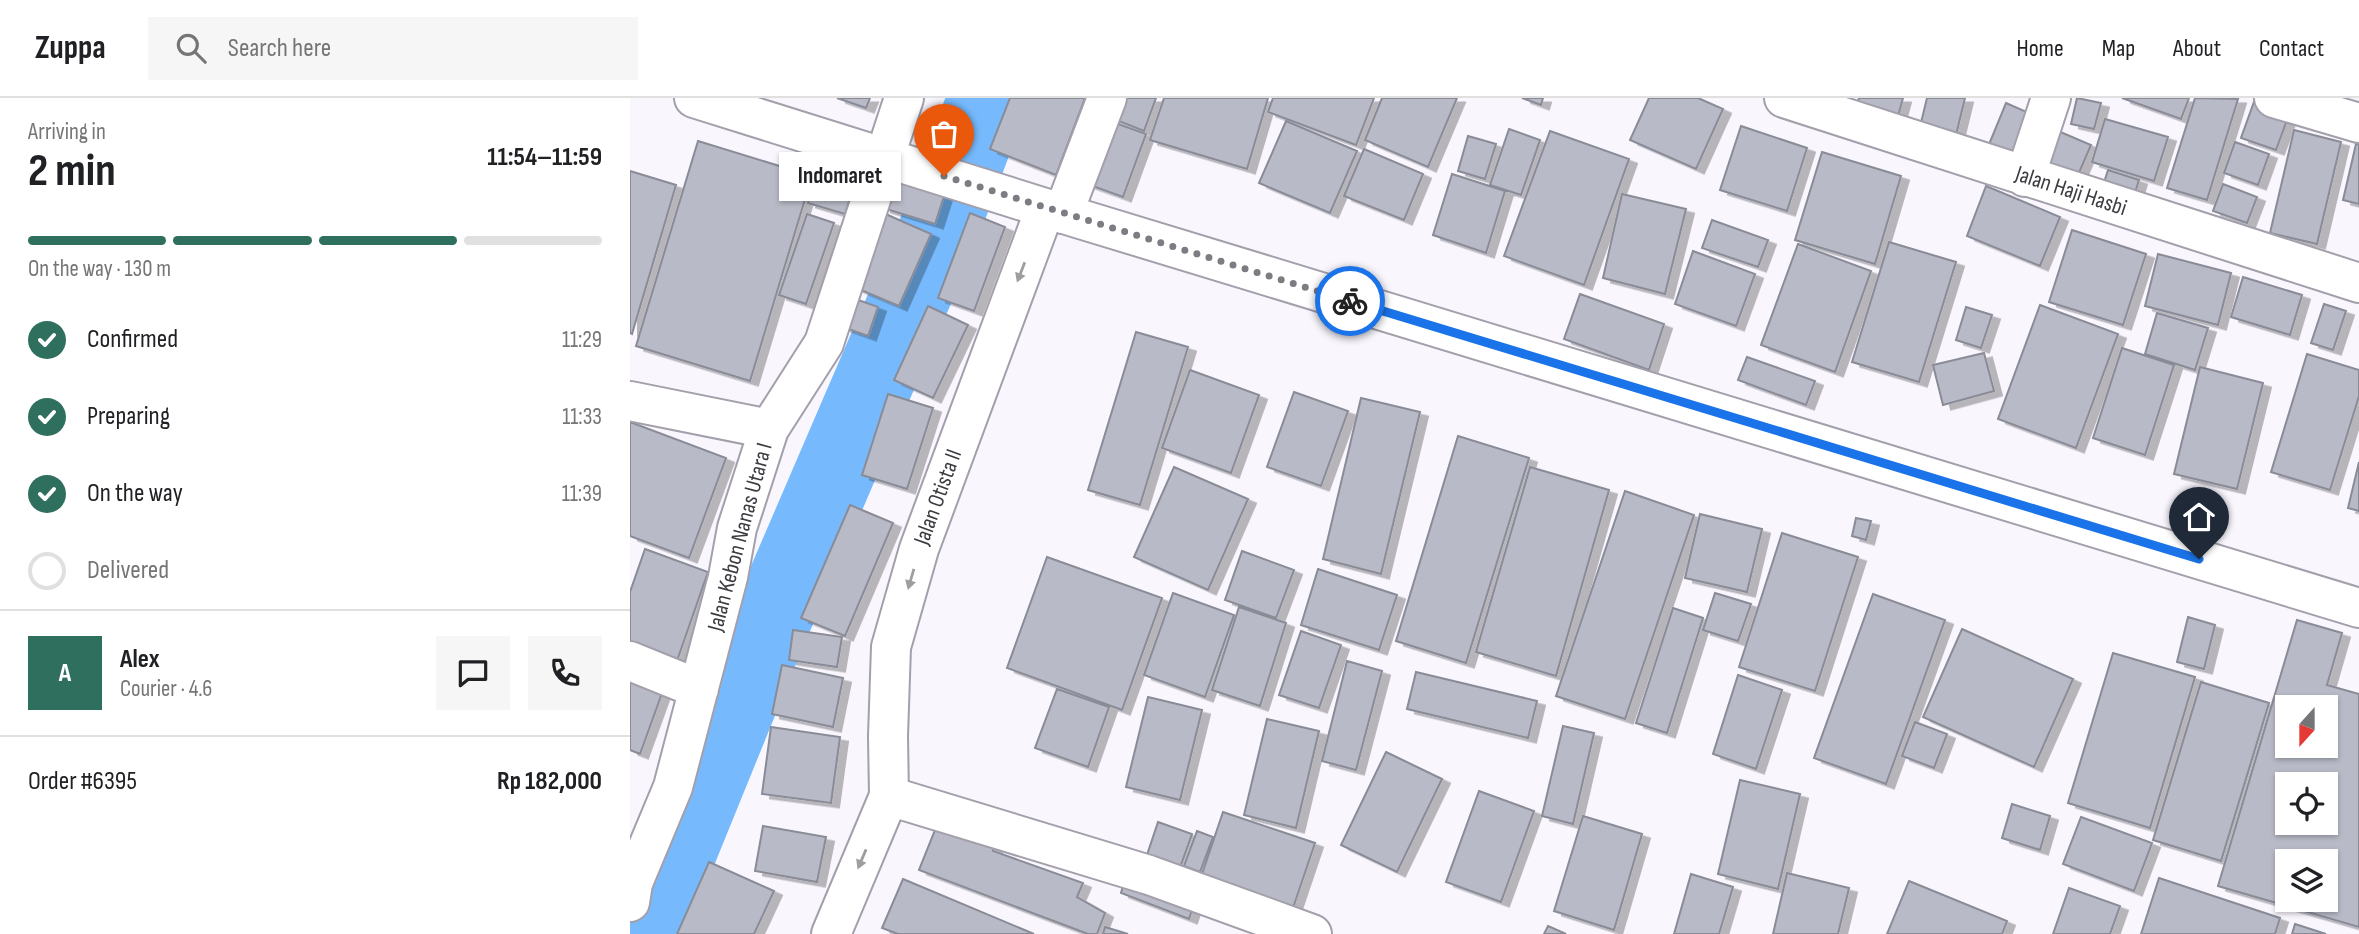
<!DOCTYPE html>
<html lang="en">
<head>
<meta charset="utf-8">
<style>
	body { margin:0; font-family:"Sofia Sans Condensed",sans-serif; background:#f6f6f6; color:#202124; height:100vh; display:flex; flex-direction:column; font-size:26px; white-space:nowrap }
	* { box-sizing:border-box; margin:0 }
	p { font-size:23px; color:#757577 }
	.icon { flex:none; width:38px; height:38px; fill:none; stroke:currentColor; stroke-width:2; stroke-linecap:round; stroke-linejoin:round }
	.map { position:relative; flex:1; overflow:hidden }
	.sheet { display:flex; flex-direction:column; background:#fff; width:630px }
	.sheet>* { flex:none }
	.needle { width:46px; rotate:201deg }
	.tools { position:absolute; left:1645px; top:597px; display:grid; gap:14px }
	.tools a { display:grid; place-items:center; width:63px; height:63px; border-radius:0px; background:#fff; box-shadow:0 2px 5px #0004; font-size:35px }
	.pin { position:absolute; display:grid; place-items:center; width:60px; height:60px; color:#fff; margin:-72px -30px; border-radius:50% 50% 50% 0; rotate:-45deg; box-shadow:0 0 7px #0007 }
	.pin .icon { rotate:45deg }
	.courier { position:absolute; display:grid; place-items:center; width:70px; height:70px; margin:-35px; border:5px solid #1a73e8; border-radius:50%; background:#fff; color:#222; box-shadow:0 2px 9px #0007 }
	.bubble { position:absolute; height:49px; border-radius:0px; background:#fff; box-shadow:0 2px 5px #0004; font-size:23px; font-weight:700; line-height:49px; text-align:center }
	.head em { font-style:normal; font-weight:700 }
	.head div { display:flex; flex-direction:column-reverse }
	.head { display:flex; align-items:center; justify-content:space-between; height:119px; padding:0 28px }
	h1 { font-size:46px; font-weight:700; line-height:52px }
	.bar { display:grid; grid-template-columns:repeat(4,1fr); gap:10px 7px; align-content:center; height:84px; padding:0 28px }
	.bar i { height:9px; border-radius:5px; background:#e0e0e0 }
	.bar .on { background:#2f6f5e }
	.bar p { grid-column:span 4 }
	.line { display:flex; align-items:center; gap:18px; padding:0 28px; border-top:2px solid #e0e0e0 }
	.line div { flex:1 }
	.round { display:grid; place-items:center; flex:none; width:74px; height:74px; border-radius:0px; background:#f6f6f6 }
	ol { padding:0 28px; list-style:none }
	li { display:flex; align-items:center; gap:21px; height:77px }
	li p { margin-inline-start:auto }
	li .icon { padding:7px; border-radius:50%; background:#2f6f5e; color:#fff; stroke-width:4 }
	li:last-child { color:#757577 }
	li i { width:38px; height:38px; border:4px solid #e0e0e0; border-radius:50% }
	header { display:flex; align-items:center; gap:42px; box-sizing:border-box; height:98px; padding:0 35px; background:#fff; border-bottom:2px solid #e0e0e0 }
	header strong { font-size:33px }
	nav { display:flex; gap:38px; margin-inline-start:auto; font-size:24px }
	.search { width:490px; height:63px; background:#f6f6f6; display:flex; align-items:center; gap:18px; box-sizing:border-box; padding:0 24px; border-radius:0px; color:#757577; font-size:26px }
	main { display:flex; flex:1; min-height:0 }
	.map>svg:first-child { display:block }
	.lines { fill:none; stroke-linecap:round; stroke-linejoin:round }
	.river { stroke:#76bafd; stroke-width:80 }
	.building { fill:#b8bbc7; stroke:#898b97; stroke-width:2; fill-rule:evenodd; filter:url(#shadow) }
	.street-casing { stroke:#a39fab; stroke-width:42 }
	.secondary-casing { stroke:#a39fab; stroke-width:42 }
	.street { stroke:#fff; stroke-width:38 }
	.secondary { stroke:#fff; stroke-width:38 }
	.oneway { fill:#9e9da0 }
	.done { stroke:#7e7c82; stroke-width:7; stroke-dasharray:0 12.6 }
	.route { stroke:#1a73e8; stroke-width:9 }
	.labels { text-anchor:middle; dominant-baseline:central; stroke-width:5; stroke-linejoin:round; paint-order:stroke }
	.street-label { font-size:23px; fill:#3c3b40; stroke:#fff }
</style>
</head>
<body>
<header>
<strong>Zuppa</strong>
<div class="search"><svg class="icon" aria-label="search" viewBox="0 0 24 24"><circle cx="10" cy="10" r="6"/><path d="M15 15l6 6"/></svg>Search here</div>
<nav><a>Home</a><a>Map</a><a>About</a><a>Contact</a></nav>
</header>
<main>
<section class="sheet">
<div class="head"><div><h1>2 min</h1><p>Arriving in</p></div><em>11:54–11:59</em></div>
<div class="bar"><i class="on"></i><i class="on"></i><i class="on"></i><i></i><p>On the way · 130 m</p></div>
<ol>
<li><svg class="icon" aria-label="check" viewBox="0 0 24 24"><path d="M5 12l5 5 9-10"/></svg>Confirmed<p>11:29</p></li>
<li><svg class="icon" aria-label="check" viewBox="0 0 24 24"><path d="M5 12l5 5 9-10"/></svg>Preparing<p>11:33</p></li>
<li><svg class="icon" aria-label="check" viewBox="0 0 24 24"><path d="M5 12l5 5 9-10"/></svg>On the way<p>11:39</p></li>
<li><i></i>Delivered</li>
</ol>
<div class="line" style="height:126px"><b class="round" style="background:#2f6f5e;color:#fff">A</b><div><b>Alex</b><p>Courier · 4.6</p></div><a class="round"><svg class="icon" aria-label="chat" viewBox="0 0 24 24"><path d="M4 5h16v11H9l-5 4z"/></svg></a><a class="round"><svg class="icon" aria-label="phone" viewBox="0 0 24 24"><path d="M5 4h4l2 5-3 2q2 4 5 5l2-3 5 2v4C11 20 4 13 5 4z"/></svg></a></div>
<div class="line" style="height:91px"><div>Order #6395</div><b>Rp 182,000</b></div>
</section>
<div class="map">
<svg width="1729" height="836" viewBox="0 0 1729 836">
	<defs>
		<filter id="shadow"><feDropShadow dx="8" dy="4.5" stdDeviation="0" flood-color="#0004"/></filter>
	</defs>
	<rect width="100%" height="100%" fill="#f9f6fe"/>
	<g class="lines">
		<path class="river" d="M 13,836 L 131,546 L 304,144 L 358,0"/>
	</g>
	<path class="building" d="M 207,0 L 240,0 L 236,10 Z
		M 380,0 L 455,0 L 426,77 L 360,51 Z
		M 483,0 L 526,0 L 514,33 L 476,18 Z
		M 534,0 L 638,0 L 617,71 L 520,42 Z
		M 643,0 L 744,0 L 726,47 L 638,14 Z
		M 752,0 L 827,0 L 798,69 L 735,42 Z
		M 892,0 L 913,0 L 911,7 Z
		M 1019,0 L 1068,0 L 1093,11 L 1066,71 L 1000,42 Z
		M 1229,0 L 1273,0 L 1267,22 L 1226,10 Z
		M 1297,0 L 1335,0 L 1325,41 L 1289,33 Z
		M 1447,0 L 1471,5 L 1464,31 L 1441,26 Z
		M 1492,0 L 1559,0 L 1551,21 Z
		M 1565,0 L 1608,1 L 1577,102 L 1537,90 Z
		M 1625,1 L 1660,14 L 1646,52 L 1611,40 Z
		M 1376,5 L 1408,19 L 1386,74 L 1353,61 Z
		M 1475,21 L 1538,39 L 1524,83 L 1462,64 Z
		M 480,23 L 516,36 L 493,99 L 457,86 Z
		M 656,23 L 727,53 L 700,115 L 629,85 Z
		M 1111,28 L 1177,50 L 1157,113 L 1090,92 Z
		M 879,31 L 910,42 L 891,97 L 860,87 Z
		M 1664,32 L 1711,44 L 1687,146 L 1640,135 Z
		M 920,33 L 999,61 L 954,187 L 874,158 Z
		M 1428,33 L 1461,47 L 1442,91 L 1410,77 Z
		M 838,38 L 866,46 L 855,81 L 828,73 Z
		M 68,43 L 182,78 L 120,283 L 6,248 Z
		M 1605,44 L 1639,56 L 1628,87 L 1594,75 Z
		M 1726,46 L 1729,46 L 1729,106 L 1713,102 Z
		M 734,51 L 793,76 L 774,122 L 714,98 Z
		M 1192,54 L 1271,78 L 1245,166 L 1165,142 Z
		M 1478,72 L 1509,82 L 1501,108 L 1470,97 Z
		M 0,73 L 46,87 L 2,236 L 0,235 Z
		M 188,73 L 225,84 L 215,116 L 178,105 Z
		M 264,75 L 316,92 L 305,126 L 253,110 Z
		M 822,76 L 875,93 L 856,155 L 803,137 Z
		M 1593,86 L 1627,99 L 1617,125 L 1583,113 Z
		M 1356,88 L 1430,119 L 1410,168 L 1337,138 Z
		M 992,96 L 1056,111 L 1035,196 L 973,180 Z
		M 251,114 L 301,136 L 269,208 L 219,187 Z
		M 340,115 L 375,129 L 344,213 L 308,200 Z
		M 177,116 L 204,125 L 176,206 L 149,197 Z
		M 1082,122 L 1138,142 L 1128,169 L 1072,150 Z
		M 1442,132 L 1516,156 L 1493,227 L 1419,204 Z
		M 1259,144 L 1326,164 L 1289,284 L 1222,264 Z
		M 1168,146 L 1241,173 L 1205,274 L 1131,247 Z
		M 1063,153 L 1125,176 L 1106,228 L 1045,206 Z
		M 1528,156 L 1601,175 L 1588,227 L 1515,208 Z
		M 1613,179 L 1672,197 L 1660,237 L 1601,219 Z
		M 950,196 L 1034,226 L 1019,272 L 934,241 Z
		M 220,199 L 248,209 L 238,238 L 210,228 Z
		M 1694,206 L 1716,213 L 1703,252 L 1681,245 Z
		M 1410,207 L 1488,236 L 1446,350 L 1368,321 Z
		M 298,208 L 338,227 L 303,300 L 264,282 Z
		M 1336,209 L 1362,217 L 1351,250 L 1326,242 Z
		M 1527,215 L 1578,230 L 1565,272 L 1515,256 Z
		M 506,234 L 558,249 L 510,407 L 458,392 Z
		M 1492,250 L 1544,267 L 1515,357 L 1463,340 Z
		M 1354,255 L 1364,293 L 1313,307 L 1303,267 Z
		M 1677,256 L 1729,272 L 1729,298 L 1700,392 L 1641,374 Z
		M 1117,259 L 1185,283 L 1176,307 L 1108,282 Z
		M 1570,269 L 1633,285 L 1607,391 L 1544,376 Z
		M 560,272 L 629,297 L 601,375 L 532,350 Z
		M 664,294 L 718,313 L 691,388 L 637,369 Z
		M 258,296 L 303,310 L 277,391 L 232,377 Z
		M 731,300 L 790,314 L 751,476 L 693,461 Z
		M 0,324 L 96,360 L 59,460 L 0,438 Z
		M 828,338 L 899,360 L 836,565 L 766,543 Z
		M 1729,364 L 1729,413 L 1718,410 Z
		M 544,369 L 618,401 L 578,492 L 504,459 Z
		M 900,369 L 979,392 L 926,578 L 846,554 Z
		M 995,393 L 1064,417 L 995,621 L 926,598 Z
		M 220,407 L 263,425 L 215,538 L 171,520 Z
		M 1070,416 L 1132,431 L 1117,494 L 1055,480 Z
		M 1226,420 L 1241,423 L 1236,442 L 1222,438 Z
		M 1152,435 L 1228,459 L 1185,593 L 1109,569 Z
		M 15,451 L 78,474 L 43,574 L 0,559 L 0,494 Z
		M 612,453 L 664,472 L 646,520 L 595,502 Z
		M 417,459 L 532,500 L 492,612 L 377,570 Z
		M 688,471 L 767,497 L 749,552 L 671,527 Z
		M 543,495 L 604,517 L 575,599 L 514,577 Z
		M 1085,495 L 1121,506 L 1108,543 L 1073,532 Z
		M 1243,496 L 1315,522 L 1256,686 L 1184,660 Z
		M 609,509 L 656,525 L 630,608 L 582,592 Z
		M 1043,510 L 1073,520 L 1037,635 L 1006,625 Z
		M 1558,519 L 1585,527 L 1574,571 L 1547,564 Z
		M 1667,522 L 1712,535 L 1697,587 L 1729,596 L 1729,829 L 1588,788 ZM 1657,609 L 1696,609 L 1696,648 L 1657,648 ZM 1657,686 L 1696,686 L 1696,724 L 1657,724 ZM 1657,763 L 1696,763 L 1696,802 L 1657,802 Z
		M 1332,531 L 1443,581 L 1404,669 L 1293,619 Z
		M 163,532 L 212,539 L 207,569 L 159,562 Z
		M 671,533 L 711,547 L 689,610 L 649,597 Z
		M 1483,555 L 1565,579 L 1520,730 L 1438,705 Z
		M 717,563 L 752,573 L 726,672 L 692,663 Z
		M 152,567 L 213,580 L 203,629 L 142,616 Z
		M 0,572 L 36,584 L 10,656 L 0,652 Z
		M 786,574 L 907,603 L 898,640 L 777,611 Z
		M 1108,577 L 1152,592 L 1126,671 L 1083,656 Z
		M 1571,584 L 1639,605 L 1591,763 L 1523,742 Z
		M 427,591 L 479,609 L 458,669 L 405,650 Z
		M 518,599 L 572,612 L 550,702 L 496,689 Z
		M 637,621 L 689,633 L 666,730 L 614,717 Z
		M 1285,624 L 1317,636 L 1304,670 L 1272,658 Z
		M 933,628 L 964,635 L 943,726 L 912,718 Z
		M 141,629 L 210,639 L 201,705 L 132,696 Z
		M 756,654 L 812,681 L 767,774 L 711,747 Z
		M 1110,682 L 1170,696 L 1148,791 L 1088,776 Z
		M 849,693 L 904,713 L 871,804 L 816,784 Z
		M 1382,706 L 1420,718 L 1410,752 L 1372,740 Z
		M 593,714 L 685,745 L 662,813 L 570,782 Z
		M 311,717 L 368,738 L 363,753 L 453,785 L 447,799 L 475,815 L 467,836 L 458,836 L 289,772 Z
		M 953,718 L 1012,736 L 984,832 L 924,813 Z
		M 1451,719 L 1522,745 L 1504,793 L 1433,766 Z
		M 528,724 L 562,736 L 547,778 L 514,766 Z
		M 133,728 L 196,739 L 187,784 L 125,773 Z
		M 567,733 L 583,739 L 570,774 L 554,768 Z
		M 79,764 L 144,793 L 124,836 L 47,836 Z
		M 497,775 L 566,799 L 559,821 L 491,795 Z
		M 1157,775 L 1219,790 L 1208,836 L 1143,836 Z
		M 1061,776 L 1103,789 L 1089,836 L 1044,836 Z
		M 1529,780 L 1650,820 L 1645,836 L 1511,836 Z
		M 273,781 L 404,836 L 268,836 L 252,830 Z
		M 1279,783 L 1377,823 L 1372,836 L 1257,836 Z
		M 1439,790 L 1490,808 L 1480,836 L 1423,836 Z
		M 1665,826 L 1696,836 L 1662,836 Z
		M 918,828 L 936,836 L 914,836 Z
		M 475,829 L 498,836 L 473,836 Z"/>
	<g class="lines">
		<defs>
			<path id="street" d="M 1154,0 L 1729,185
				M 1644,0 L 1729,25
				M 1395,79 L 1421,0
				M 433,116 L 477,0
				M 0,303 L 139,331
				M 0,563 L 69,591
				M 259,698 L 519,777 L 682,836
				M 0,804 L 3,785 L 43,689 L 98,479 L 107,430 L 139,331 L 194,245 L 274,0
				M 201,836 L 259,698 L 258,638 L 261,549 L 289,451 L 415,111"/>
			<path id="secondary" d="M 64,0 L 447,120 L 1729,510"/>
		</defs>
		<use href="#street" class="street-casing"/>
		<use href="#secondary" class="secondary-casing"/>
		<use href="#street" class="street"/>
		<use href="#secondary" class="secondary"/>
	</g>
	<defs><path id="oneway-solid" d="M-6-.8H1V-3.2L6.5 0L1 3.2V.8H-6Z" transform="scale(1.75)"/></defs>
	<g class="oneway">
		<use href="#oneway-solid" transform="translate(391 174) rotate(111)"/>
		<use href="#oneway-solid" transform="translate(281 481) rotate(106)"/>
		<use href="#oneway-solid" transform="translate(232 761) rotate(113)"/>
	</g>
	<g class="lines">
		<path class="done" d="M 314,78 L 720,203"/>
		<path class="route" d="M 720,203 L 1569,461"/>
	</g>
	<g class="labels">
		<g class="street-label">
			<text transform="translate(1441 93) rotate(18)">Jalan Haji Hasbi</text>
			<text transform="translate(308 399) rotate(-70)">Jalan Otista II</text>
			<text transform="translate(110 439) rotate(-75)">Jalan Kebon Nanas Utara I</text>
		</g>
	</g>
</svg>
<div class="tools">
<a><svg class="needle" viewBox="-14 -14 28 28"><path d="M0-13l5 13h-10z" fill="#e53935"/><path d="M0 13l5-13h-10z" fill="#757577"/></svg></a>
<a><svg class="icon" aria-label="locate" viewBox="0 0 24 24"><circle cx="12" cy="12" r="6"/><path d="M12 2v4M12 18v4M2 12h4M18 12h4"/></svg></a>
<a><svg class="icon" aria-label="layers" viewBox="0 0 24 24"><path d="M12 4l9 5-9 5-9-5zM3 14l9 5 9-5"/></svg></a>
</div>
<div class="pin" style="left:314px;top:78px;background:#ea580c"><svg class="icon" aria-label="bag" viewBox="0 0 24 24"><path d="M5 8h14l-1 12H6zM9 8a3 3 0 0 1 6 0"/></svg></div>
<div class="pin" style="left:1569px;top:461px;background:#1f2937"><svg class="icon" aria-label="home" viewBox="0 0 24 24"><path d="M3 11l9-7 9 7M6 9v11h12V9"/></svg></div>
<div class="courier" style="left:720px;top:203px"><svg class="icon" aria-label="bike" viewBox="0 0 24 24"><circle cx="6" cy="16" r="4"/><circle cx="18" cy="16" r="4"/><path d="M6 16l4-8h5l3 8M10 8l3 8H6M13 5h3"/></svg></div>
<div class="bubble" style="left:149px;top:54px;width:122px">Indomaret</div>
</div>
</main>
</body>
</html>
